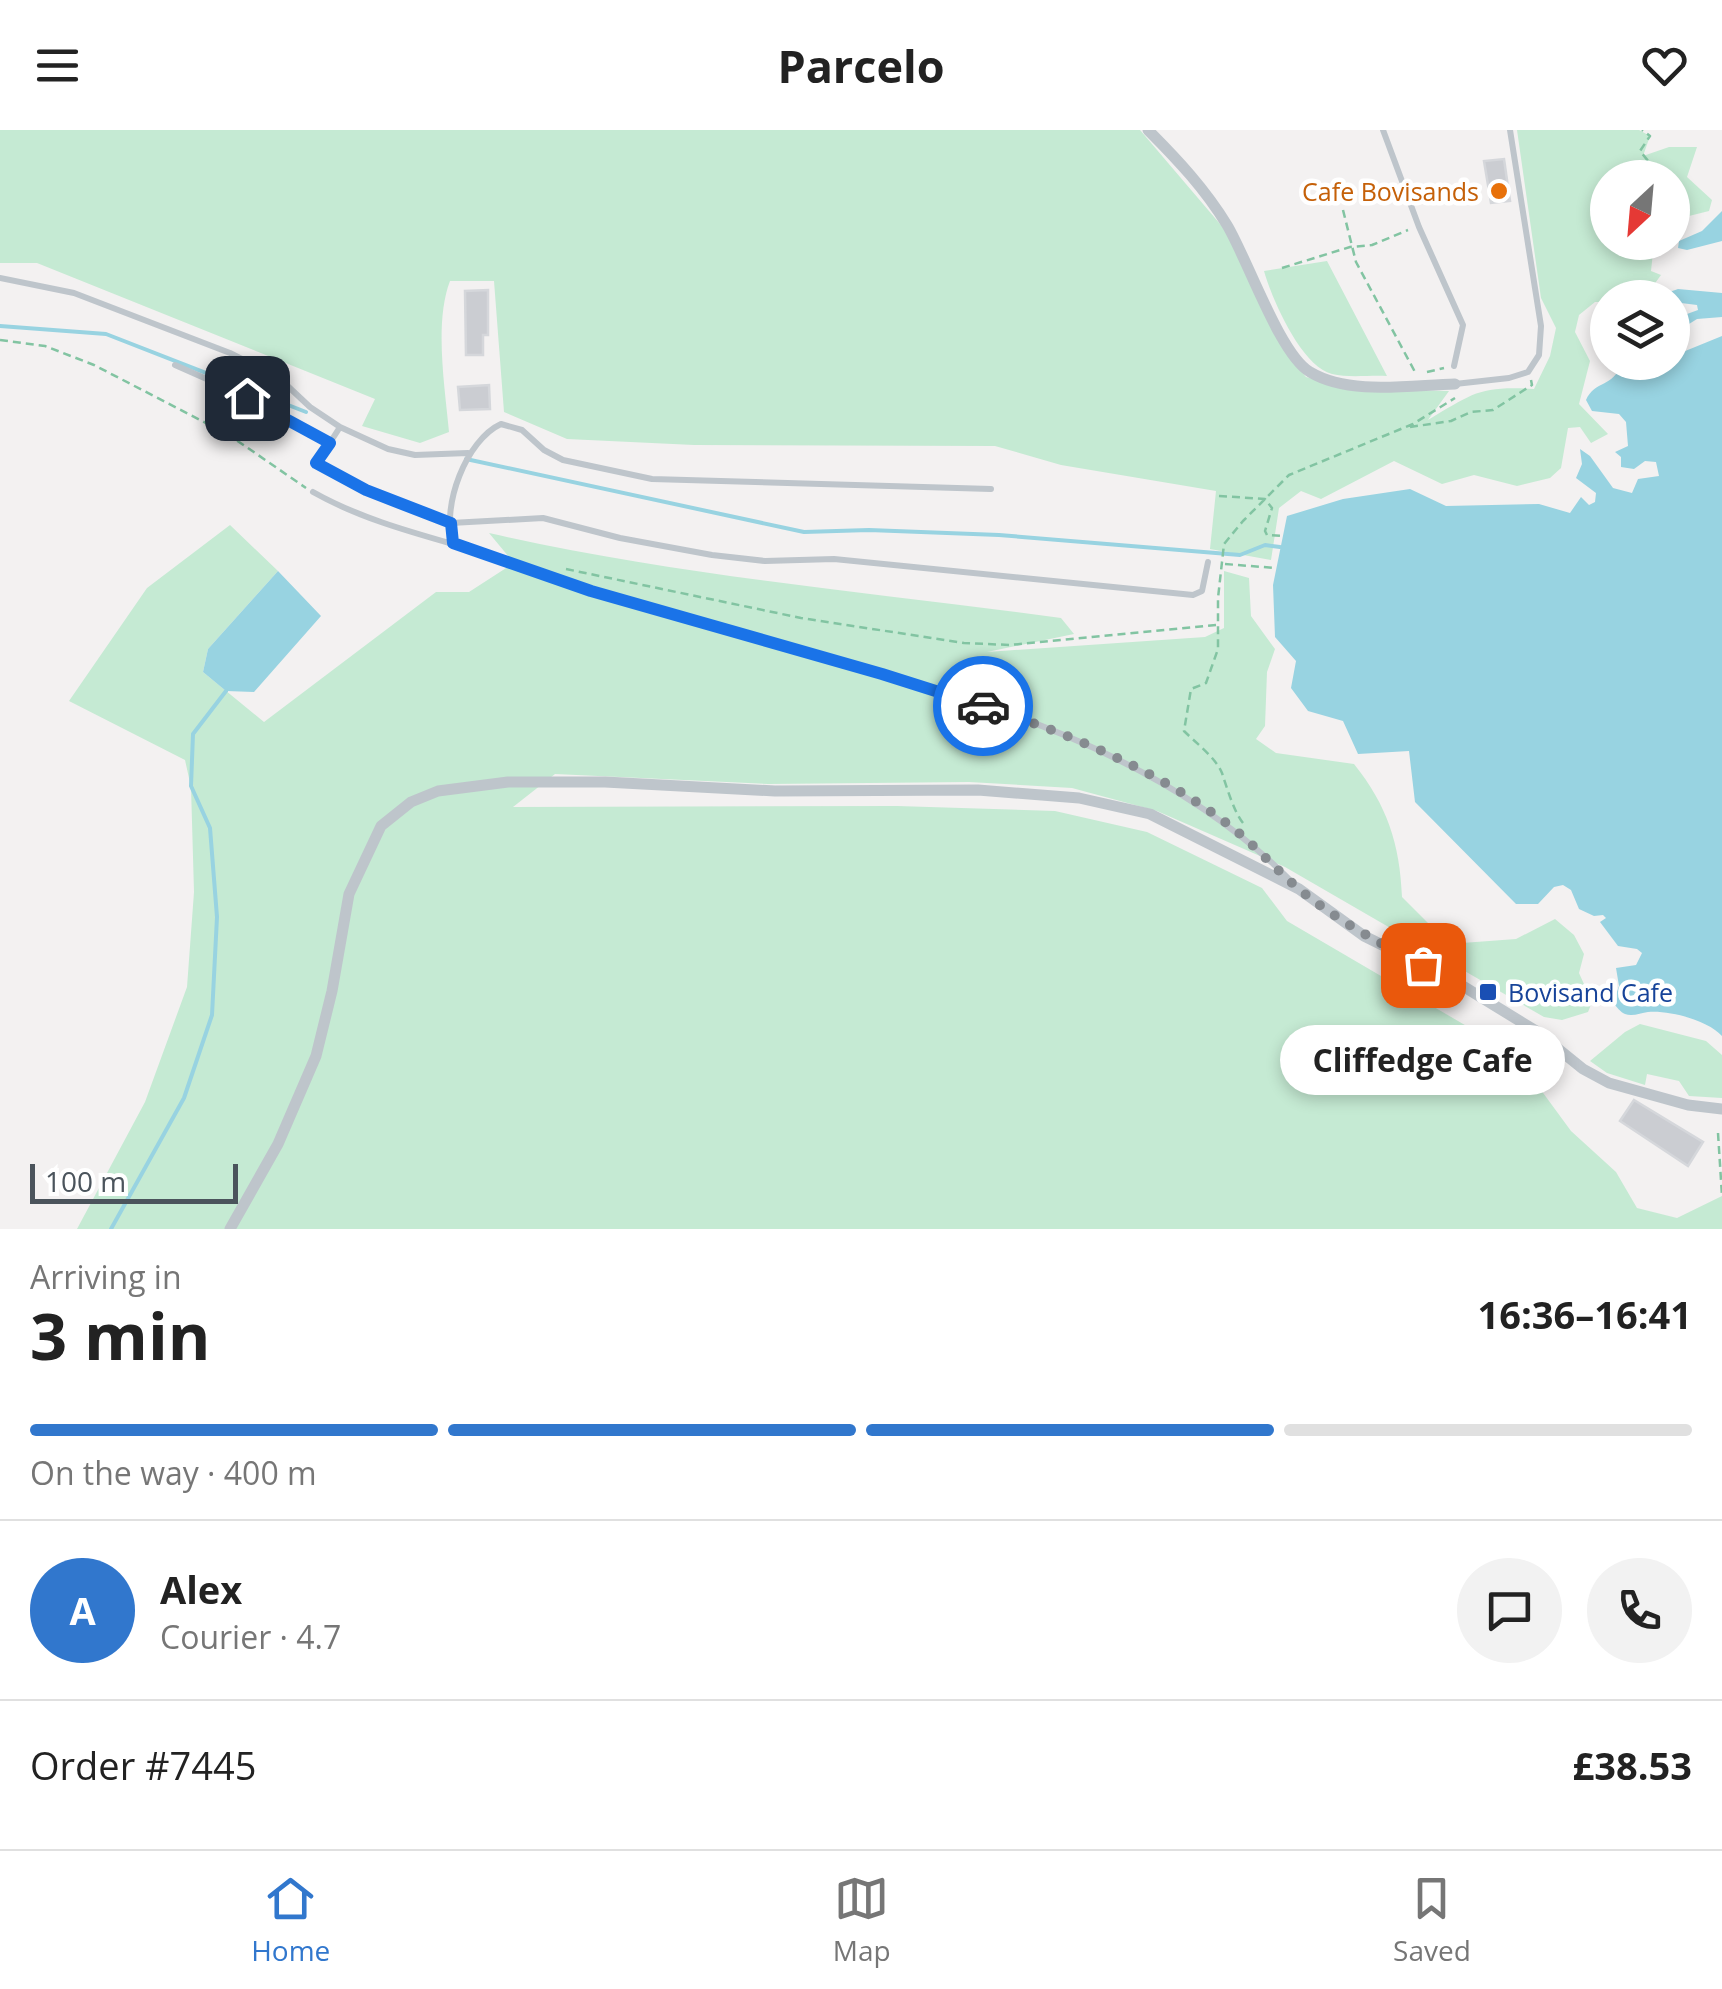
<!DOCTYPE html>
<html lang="en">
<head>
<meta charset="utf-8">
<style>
	body { margin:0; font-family:"Open Sans",sans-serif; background:#f2f2f2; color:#222; height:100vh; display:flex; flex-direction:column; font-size:38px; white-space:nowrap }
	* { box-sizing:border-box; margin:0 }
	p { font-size:32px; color:#767676 }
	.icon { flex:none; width:55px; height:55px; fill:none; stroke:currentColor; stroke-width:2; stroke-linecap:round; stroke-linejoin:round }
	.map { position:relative; height:1099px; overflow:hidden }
	.details { display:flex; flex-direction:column; background:#fff; flex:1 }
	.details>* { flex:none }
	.needle { width:65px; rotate:206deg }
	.buttons { position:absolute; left:1590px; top:30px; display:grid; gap:20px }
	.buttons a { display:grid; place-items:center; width:100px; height:100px; border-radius:50%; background:#fff; box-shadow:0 5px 15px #0003; font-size:50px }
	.scale { position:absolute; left:30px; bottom:25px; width:208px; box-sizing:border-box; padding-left:10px; border:5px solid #4b545c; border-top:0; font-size:28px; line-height:35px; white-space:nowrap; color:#4b545c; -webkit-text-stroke:8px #fff; paint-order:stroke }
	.pin { position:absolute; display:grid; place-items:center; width:85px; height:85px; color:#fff; margin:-42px; border-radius:20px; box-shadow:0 5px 15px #0006 }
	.courier { position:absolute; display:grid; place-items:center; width:100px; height:100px; margin:-50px; border:8px solid #1a73e8; border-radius:50%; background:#fff; color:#222; box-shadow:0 2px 12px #0007 }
	.bubble { position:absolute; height:70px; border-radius:35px; background:#fff; box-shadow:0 5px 15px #0003; font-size:32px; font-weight:700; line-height:70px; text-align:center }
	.headline em { font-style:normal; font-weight:700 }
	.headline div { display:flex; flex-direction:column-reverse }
	.headline { display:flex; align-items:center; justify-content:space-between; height:170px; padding:0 30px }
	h1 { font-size:65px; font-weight:700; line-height:75px }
	.bar { display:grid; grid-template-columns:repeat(4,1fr); gap:15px 10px; align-content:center; height:120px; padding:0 30px }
	.bar i { height:12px; border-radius:8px; background:#e0e0e0 }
	.bar .current { background:#3177cd }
	.bar p { grid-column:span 4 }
	.line { display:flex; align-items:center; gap:25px; padding:0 30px; border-top:2px solid #e0e0e0 }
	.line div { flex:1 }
	.round { display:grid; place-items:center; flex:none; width:105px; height:105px; border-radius:52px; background:#f2f2f2 }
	header { display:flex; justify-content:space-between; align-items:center; height:130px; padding:0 30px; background:#fff; font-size:45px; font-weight:700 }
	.menu { display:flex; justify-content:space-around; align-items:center; height:140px; border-top:2px solid #e0e0e0; background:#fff; font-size:28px; color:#767676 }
	.menu a { display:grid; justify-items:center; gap:5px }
	.menu .current { color:#3177cd }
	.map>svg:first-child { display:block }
	.green { fill:#c5ead3 }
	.water { fill:#98d3e1 }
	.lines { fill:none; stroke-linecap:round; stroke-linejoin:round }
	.stream { stroke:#98d3e1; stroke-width:4 }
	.building { fill:#cbcdd2; stroke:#d5d7db; stroke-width:2.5 }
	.path { stroke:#82c4a2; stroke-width:2.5; stroke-dasharray:8 5; stroke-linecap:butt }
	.service { stroke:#bec5cb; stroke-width:6 }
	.minor { stroke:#bec5cb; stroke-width:11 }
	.done { stroke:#868b90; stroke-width:10; stroke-dasharray:0 18 }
	.route { stroke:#1a73e8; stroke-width:12 }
	.food-dot { fill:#e8710a; stroke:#fff; stroke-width:4 }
	.transit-dot { fill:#1a4fb4; stroke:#fff; stroke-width:4 }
	.labels { text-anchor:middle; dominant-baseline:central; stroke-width:9; stroke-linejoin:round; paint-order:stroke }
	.food-label { font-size:25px; fill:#c56008; stroke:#fff; text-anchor:end }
	.transit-label { font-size:25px; fill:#164399; stroke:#fff; text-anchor:start }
</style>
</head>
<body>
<header><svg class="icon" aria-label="menu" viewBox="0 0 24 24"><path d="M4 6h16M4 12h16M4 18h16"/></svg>Parcelo<svg class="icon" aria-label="heart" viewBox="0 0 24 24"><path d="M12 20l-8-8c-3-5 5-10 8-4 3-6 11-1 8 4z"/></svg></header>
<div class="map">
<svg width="1722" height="1099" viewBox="0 0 1722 1099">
	<rect width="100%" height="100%" fill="#f3f1f1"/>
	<path class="green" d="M 0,0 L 1140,0 L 1226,101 L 1292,230 L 1306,247 L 1354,259 L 1449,261 L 1428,290 C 1474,263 1479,256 1534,259 L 1550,226 L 1556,198 L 1541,168 L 1517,0 L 1639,0 L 1650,6 L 1643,26 L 1669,17 L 1697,17 L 1687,47 L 1712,70 L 1709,81 L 1673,90 L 1672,48 L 1608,48 L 1608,112 L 1654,113 L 1651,141 L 1661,145 L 1645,167 L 1608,168 L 1607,172 L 1595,172 L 1579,185 L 1575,202 L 1590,231 L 1579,274 L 1608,304 L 1591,313 L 1580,297 L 1568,298 L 1561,338 L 1550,348 L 1517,356 L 1474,345 L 1442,354 L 1394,331 L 1321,369 L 1301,361 L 1279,378 L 1271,430 L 1210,419 L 1216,361 L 1061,335 L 995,316 L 694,315 L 567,309 L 504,282 L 494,151 L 450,151 C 434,193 445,257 449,302 L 420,313 L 362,296 L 375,269 L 37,133 L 0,133 Z
		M 1327,131 L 1387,246 C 1370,245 1348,248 1332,244 C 1301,236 1272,169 1264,141 Z
		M 230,395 L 278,441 L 208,519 L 203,542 L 264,592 L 436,462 L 469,462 L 514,433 L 489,403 C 677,446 870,462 1061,488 L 1074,504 L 987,522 L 1205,507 L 1224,498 L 1224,441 L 1249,448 L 1251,486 L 1275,519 L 1267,542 L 1265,596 L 1256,609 L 1276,623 L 1354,634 C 1387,675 1400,714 1402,767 L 1449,814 L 1516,809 L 1555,789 L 1574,805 L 1584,824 L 1579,843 L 1592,872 L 1588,882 L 1562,890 L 1544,887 L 1285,737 L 1157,681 L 1072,658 L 969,652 L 768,654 L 555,644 L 513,677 L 897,676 L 1055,681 L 1147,702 L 1262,758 L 1287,791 L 1499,915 L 1538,956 L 1571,1001 L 1616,1042 L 1637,1078 L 1677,1088 L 1722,1066 L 1722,1099 L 77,1099 L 145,972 L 187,857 L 194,762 L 191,657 L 185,630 L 69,571 L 147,458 Z
		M 1640,894 L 1706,911 L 1722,925 L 1722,968 L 1689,966 L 1679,951 L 1647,944 L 1645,955 L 1607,943 L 1590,931 L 1625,902 Z"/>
	<path class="water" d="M 1722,81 L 1722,111 L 1687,120 L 1678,118 L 1679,111 L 1702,101 Z
		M 1678,159 L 1722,163 L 1722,187 L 1697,189 L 1681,199 L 1675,197 L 1673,184 L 1687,184 L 1698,180 L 1697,175 L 1673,172 L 1672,168 L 1664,167 L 1664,164 Z
		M 1722,206 L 1722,906 C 1709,891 1670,880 1648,882 C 1641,883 1632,887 1625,884 C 1621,883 1616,876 1613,873 L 1619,856 L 1616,838 L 1636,835 L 1642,823 L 1637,819 L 1618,816 L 1600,792 L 1606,788 L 1603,785 L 1594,786 L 1579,779 L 1571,760 L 1563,755 L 1554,757 L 1538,774 L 1516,774 L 1415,672 L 1409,621 L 1358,624 L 1343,591 L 1308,581 L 1291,558 L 1296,531 L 1275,507 L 1273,455 L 1287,386 L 1343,369 L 1410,359 L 1446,376 L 1539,374 L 1570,383 L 1581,367 L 1589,375 L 1595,372 L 1596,363 L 1576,348 L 1582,334 L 1580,319 L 1590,326 L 1613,358 L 1632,363 L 1638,349 L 1659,346 L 1656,332 L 1645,331 L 1634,339 L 1621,337 L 1621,327 L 1615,322 L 1628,316 L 1626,292 L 1619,284 L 1592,281 L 1586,270 C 1595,250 1613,258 1622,233 L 1637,233 L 1647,237 L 1658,233 L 1672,232 L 1673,226 Z
		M 278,441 L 321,486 L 254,562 L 226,561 L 203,542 L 208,519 Z"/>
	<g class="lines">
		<path class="stream" d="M 0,196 L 106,204 L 306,282
			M 466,329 L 804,402 L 869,400 L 999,405 L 1240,425 L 1265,415 L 1280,417
			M 111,1099 L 184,968 L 212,885 L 217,787 L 210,698 L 191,656 L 193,604 L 226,561"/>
	</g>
	<path class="building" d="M 1504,29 L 1510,71 L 1491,73 L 1484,31 Z
		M 488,160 L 488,205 L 483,205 L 483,225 L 466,225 L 465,161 Z
		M 489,255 L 490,279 L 460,280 L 458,257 Z
		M 1411,843 L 1438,858 L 1432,870 L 1405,855 Z
		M 1634,970 L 1703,1012 L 1688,1036 L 1620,991 Z"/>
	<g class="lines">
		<path class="path" d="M 1638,34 L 1649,32 L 1640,21 L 1650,6 L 1642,0
			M 1343,80 L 1356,132 L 1415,242
			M 1282,138 L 1350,117 L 1372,115 L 1408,100
			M 0,210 L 45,216 L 94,235 L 229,305 L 306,358
			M 1427,242 L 1444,238
			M 1410,297 L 1451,291 L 1471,282 L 1493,280 L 1532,255 L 1531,250
			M 1219,366 L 1265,369 L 1272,378 L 1265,401 L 1267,405 L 1283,406
			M 1225,434 L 1276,438
			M 566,439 L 801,488 L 964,513 L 1010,515 L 1216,495
			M 1243,693 C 1234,682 1227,658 1222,643 C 1216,628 1196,613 1184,601 L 1191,559 L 1206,553 L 1218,519 L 1218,468 L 1224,414 L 1243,391 L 1289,345 L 1413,294 L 1455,268
			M 1718,1003 L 1722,1066"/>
		<path class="service" d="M 1383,0 L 1419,97 L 1463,195 L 1454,236
			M 0,148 L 74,163 L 230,223 L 278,247 L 310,277 L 340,297 L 317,333 L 365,360 L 451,393 L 543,388 L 620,408 L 712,425 L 765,431 L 834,429 L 1193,465 L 1202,461 L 1208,432
			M 175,235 L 227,258 L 330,313
			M 1455,254 L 1509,248 L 1528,242 L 1539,225 L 1541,196 L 1510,0
			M 340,297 L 388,319 L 415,325 L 468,323
			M 313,362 C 375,397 446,410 513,432 C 539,440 565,452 591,461 C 649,480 708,494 766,511 C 952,563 1151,610 1291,751
			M 453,412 C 441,377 466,310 501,294 L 522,300 L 544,320 L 563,330 L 652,349 L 991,359"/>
		<path class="minor" d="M 1148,0 C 1178,30 1205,59 1227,95 C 1247,128 1280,225 1310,242 C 1350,266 1411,255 1455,254
			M 230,1099 L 278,1014 L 316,926 L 332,861 L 349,764 L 381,696 L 411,672 L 438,661 L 508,652 L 605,652 L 775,661 L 978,660 L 1079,668 L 1150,684 L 1299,759 L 1364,806 L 1453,850 L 1536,901 L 1583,939 L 1609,953 L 1688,975 L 1722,979"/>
	</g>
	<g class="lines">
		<path class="done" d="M 983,576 C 1067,603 1153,638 1225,692 C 1252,712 1273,737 1299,759 C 1337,791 1380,813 1423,835"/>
		<path class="route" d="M 247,268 L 330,313 L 316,333 L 366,360 L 451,393 L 453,413 L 591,461 L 882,544 L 983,576"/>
	</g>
	<circle class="food-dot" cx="1499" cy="61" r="10"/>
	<rect class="transit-dot" x="1478" y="852" width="20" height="20" rx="5"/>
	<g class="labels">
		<g class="food-label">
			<text x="1479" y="61">Cafe Bovisands</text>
		</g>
		<g class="transit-label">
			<text x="1508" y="862">Bovisand Cafe</text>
		</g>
	</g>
</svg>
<div class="buttons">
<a><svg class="needle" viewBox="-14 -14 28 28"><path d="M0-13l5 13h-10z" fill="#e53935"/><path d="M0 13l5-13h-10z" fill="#767676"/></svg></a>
<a><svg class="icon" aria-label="layers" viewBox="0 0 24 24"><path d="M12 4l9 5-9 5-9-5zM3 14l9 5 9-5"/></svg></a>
</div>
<div class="scale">100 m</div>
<div class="pin" style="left:1423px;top:835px;background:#ea580c"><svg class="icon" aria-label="bag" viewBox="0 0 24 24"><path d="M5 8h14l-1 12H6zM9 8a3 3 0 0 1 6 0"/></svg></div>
<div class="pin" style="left:247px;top:268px;background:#1f2937"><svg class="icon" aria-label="home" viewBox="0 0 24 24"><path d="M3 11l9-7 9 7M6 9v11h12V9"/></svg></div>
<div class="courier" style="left:983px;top:576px"><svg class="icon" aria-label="car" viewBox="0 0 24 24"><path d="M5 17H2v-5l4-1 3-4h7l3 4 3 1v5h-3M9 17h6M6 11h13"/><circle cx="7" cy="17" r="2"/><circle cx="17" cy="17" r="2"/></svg></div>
<div class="bubble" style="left:1280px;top:895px;width:285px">Cliffedge Cafe</div>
</div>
<section class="details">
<div class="headline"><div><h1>3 min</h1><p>Arriving in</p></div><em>16:36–16:41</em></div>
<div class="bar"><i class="current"></i><i class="current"></i><i class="current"></i><i></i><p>On the way · 400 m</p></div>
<div class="line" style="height:180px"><b class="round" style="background:#3177cd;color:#fff">A</b><div><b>Alex</b><p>Courier · 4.7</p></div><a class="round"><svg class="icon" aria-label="chat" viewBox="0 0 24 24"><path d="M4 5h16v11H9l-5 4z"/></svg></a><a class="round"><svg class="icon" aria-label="phone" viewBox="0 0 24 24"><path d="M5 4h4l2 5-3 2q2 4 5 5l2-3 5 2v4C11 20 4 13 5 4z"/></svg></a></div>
<div class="line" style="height:130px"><div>Order #7445</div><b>£38.53</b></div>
</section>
<nav class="menu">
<a class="current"><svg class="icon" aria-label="home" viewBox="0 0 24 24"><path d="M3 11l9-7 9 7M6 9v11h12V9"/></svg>Home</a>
<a><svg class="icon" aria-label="map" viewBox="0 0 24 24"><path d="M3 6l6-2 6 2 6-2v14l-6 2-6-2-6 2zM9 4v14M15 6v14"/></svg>Map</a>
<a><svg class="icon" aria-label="saved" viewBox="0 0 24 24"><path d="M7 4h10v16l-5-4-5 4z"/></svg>Saved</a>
</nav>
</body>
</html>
